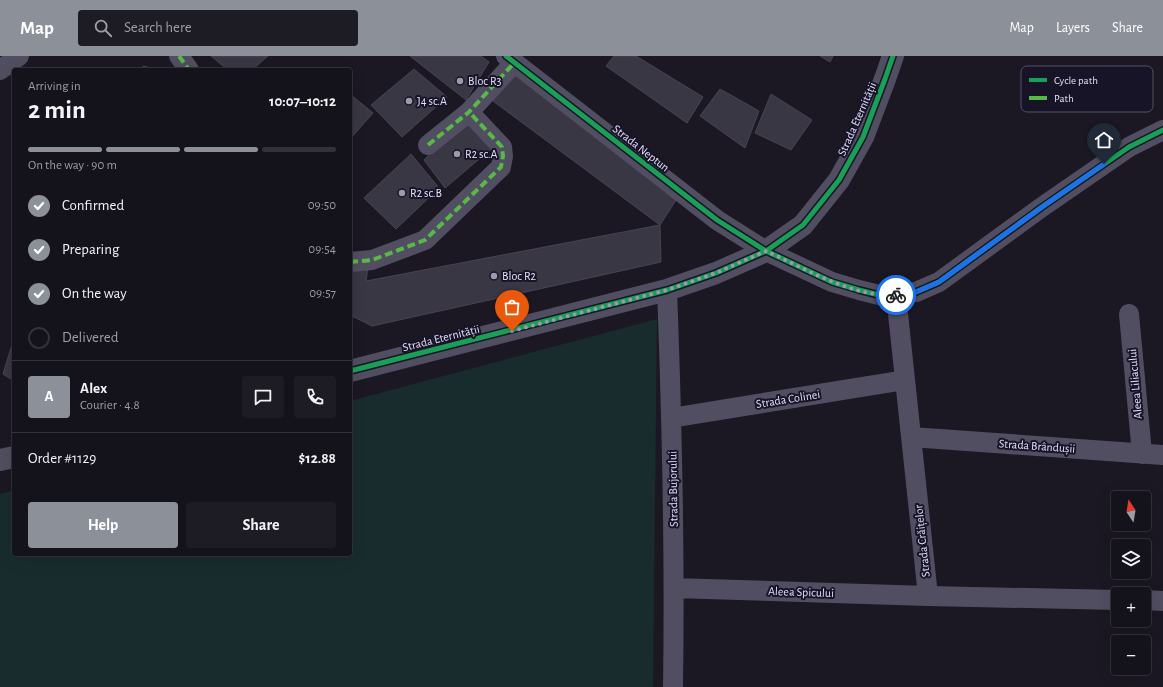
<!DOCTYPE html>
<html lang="en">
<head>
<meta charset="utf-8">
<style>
	body { margin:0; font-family:"Alegreya Sans",sans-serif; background:#1d1b23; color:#f1f3f6; height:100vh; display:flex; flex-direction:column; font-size:15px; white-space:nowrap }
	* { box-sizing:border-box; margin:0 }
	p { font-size:13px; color:#9d9ea2 }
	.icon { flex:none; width:22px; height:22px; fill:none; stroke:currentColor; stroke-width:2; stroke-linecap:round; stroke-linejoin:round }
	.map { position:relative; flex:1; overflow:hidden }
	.drawer { position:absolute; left:12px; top:12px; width:340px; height:488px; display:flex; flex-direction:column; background:#14121a; border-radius:4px; box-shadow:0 4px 16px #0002,0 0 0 1px #333239 }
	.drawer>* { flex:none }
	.needle { width:26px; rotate:348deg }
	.buttons { position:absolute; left:1111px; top:435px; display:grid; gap:8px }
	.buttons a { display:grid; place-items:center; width:40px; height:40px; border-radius:4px; background:#14121a; box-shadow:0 4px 16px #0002,0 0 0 1px #333239; font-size:20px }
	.pin { position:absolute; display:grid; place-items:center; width:34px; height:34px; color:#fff; margin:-41px -17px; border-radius:50% 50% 50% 0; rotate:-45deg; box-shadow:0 0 4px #0007 }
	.pin .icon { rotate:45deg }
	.courier { position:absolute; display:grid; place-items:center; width:40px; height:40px; margin:-20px; border:3px solid #1a73e8; border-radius:50%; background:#fff; color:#222; box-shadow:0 1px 5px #0007 }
	.overview em { font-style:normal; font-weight:600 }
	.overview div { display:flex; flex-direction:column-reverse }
	.overview { display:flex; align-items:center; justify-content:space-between; height:68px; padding:0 16px }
	h1 { font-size:26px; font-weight:600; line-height:30px }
	.bar { display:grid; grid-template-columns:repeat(4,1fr); gap:6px 4px; align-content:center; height:48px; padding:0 16px }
	.bar i { height:5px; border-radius:3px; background:#333239 }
	.bar .selected { background:#8c9099 }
	.bar p { grid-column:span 4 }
	.line { display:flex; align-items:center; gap:10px; padding:0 16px; border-top:1px solid #333239 }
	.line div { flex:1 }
	.round { display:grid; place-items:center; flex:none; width:42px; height:42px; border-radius:4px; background:#1d1b23 }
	ol { padding:0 16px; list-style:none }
	li { display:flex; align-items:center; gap:12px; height:44px }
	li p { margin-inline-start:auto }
	li .icon { padding:4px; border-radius:50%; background:#8c9099; color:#fff; stroke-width:4 }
	li:last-child { color:#9d9ea2 }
	li i { width:22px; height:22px; border:2px solid #333239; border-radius:50% }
	.cta { display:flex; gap:8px; margin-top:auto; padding:8px 16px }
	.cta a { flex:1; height:46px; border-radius:4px; background:#8c9099; color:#fff; font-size:16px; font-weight:600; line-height:46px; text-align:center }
	.cta a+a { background:#1d1b23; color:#f1f3f6 }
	header { display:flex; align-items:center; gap:24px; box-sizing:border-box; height:56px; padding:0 20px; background:#8c9099; color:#fff }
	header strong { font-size:19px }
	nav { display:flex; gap:22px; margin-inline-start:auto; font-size:14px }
	.search { width:280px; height:36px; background:#1d1b23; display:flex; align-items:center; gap:10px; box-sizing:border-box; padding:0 14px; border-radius:4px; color:#9d9ea2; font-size:15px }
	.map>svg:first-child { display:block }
	.green { fill:#182c2e }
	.building { fill:#3a3744; stroke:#484454 }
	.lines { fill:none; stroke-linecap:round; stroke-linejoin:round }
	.minor { stroke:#514e61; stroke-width:20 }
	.tertiary { stroke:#514e61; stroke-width:22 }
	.quiet { stroke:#58b947; stroke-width:4; stroke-dasharray:8 4; stroke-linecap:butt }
	.cycleway-casing { stroke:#181427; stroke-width:8 }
	.cycleway { stroke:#1a9f57; stroke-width:5 }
	.done { stroke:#9d99af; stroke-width:4; stroke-dasharray:0 7.2 }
	.route { stroke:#1a73e8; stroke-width:5 }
	.poi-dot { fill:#9d99af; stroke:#181427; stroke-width:1.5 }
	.labels { text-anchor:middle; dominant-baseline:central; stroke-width:4; stroke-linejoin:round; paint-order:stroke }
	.poi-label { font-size:12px; fill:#e3defa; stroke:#181427; text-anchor:start }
	.street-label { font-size:12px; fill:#e3defa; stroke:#181427 }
	.key { fill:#181427; stroke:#555166; stroke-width:1 }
	.key-label { font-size:11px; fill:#e3defa }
</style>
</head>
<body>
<header>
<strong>Map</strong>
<div class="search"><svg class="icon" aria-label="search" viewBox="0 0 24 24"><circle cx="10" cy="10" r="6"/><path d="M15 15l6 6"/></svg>Search here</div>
<nav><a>Map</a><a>Layers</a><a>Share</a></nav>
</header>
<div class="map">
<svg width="1163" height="631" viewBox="0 0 1163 631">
	<rect width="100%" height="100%" fill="#1b1823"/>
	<path class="green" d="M 657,263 L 653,631 L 0,631 L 0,438 L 14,434 L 14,498 L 350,498 L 350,345 Z"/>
	<path class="building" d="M 211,0 L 268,0 L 252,14 L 228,14 Z
		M 410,0 L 481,0 L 489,6 L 466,44 Z
		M 614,0 L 636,0 L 703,41 L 687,67 L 606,10 Z
		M 820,0 L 833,0 L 830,6 Z
		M 143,10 L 159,14 L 142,14 Z
		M 414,13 L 447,41 L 402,81 L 371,49 Z
		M 515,19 L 678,141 L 660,169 L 493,45 Z
		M 720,33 L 759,55 L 745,92 L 700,60 Z
		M 350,38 L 373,57 L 350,83 Z
		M 771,38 L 812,64 L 791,94 L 755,77 Z
		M 466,63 L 491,93 L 445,132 L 424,104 Z
		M 411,98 L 439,132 L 396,173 L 364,142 Z
		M 660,169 L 661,206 L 372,270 L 350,259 L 350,216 L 368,211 L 366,225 Z
		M 14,282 L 14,325 L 3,318 Z"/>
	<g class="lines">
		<path class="minor" d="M 179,0 L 189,14
			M 506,0 L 717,164 L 766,195 L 832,226 L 859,234 L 883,240 L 916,236 L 939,226 L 1042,151 L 1129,91 L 1163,74
			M 0,14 L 19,0
			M 428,89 L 469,56 L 514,7
			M 350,206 L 372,204 L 425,184 L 501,111 L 503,100 L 502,91 L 469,56
			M 667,234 C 672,366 675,499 673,631
			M 896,239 L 928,540
			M 1129,258 L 1142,398
			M 671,362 L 905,324
			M 911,381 L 1163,399
			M 674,532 L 928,540 L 1118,544
			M 1144,544 L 1163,545"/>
		<path class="tertiary" d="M 350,315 L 667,234 L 716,217 L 766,195 L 803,169 L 839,124 L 863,81 L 885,23 L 893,0
			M 0,404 L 14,401"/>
		<path class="quiet" d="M 179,0 L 189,14
			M 428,89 L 469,56 L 514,7
			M 350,206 L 372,204 L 425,184 L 501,111 L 503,100 L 502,91 L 469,56"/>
		<defs>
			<path id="cycleway" d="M 506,0 L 717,164 L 766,195 L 832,226 L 859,234 L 883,240 L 916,236 L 939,226 L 1042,151 L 1129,91 L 1163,74
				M 350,315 L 667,234 L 716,217 L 766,195 L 803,169 L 839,124 L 863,81 L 885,23 L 893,0"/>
		</defs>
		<use href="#cycleway" class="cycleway-casing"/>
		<use href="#cycleway" class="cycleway"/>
	</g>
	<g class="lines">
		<path class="done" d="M 512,275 L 667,234 L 716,217 L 766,195 C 804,212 854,242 896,239"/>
		<path class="route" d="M 896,239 L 916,236 L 939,226 L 1042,151 L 1104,108"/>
	</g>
	<g class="poi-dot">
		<circle cx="460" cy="25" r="4"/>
		<circle cx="409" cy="45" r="4"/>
		<circle cx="457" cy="98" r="4"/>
		<circle cx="402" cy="137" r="4"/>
		<circle cx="494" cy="220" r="4"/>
	</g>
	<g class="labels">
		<g class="poi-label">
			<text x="468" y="25">Bloc R3</text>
			<text x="417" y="45">J4 sc.A</text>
			<text x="465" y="98">R2 sc.A</text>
			<text x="410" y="137">R2 sc.B</text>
			<text x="502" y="220">Bloc R2</text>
		</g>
		<g class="street-label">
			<text transform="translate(857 63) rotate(-66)">Strada Eternității</text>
			<text transform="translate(641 92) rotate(38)">Strada Neptun</text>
			<text transform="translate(441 282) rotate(-14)">Strada Eternității</text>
			<text transform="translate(1135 328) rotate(-95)">Aleea Liliacului</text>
			<text transform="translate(788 343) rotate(-9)">Strada Colinei</text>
			<text transform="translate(1037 390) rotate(4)">Strada Brândușii</text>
			<text transform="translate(673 433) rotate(-91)">Strada Bujorului</text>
			<text transform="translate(922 485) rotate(-96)">Strada Crăițelor</text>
			<text transform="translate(801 536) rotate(2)">Aleea Spicului</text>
		</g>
	</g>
	<rect x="1021" y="10" width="132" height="46" rx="6" class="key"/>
	<rect x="1029" y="22" width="18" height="4" fill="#1a9f57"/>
	<rect x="1029" y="40" width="18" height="4" fill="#58b947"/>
	<g class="key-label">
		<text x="1054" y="28">Cycle path</text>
		<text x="1054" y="46">Path</text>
	</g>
</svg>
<div class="buttons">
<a><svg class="needle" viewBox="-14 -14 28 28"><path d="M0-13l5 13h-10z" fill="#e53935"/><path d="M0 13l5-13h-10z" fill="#9d9ea2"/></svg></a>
<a><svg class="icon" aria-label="layers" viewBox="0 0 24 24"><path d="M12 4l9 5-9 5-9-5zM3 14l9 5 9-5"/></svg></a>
<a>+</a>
<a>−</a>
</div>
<div class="pin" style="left:512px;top:275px;background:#ea580c"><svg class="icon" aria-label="bag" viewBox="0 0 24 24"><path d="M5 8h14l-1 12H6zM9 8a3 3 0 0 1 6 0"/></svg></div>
<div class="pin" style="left:1104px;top:108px;background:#1f2937"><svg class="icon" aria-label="home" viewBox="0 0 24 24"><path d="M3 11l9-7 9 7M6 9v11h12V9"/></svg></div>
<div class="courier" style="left:896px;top:239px"><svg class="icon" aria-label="bike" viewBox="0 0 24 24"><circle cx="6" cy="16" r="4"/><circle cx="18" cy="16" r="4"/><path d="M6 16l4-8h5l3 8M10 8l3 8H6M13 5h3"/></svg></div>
<section class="drawer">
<div class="overview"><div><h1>2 min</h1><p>Arriving in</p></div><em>10:07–10:12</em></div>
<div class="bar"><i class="selected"></i><i class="selected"></i><i class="selected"></i><i></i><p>On the way · 90 m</p></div>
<ol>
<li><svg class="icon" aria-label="check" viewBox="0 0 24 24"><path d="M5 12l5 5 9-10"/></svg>Confirmed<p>09:50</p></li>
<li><svg class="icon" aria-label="check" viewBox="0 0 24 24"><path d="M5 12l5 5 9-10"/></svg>Preparing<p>09:54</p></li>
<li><svg class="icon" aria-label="check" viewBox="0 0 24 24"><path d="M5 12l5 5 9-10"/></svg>On the way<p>09:57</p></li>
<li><i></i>Delivered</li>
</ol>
<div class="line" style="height:72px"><b class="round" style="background:#8c9099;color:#fff">A</b><div><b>Alex</b><p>Courier · 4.8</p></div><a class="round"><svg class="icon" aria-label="chat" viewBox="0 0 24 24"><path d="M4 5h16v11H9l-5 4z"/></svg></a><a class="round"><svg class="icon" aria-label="phone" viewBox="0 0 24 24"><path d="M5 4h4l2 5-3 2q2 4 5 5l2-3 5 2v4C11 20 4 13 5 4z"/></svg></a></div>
<div class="line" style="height:52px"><div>Order #1129</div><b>$12.88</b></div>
<div class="cta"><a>Help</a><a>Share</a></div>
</section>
</div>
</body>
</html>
